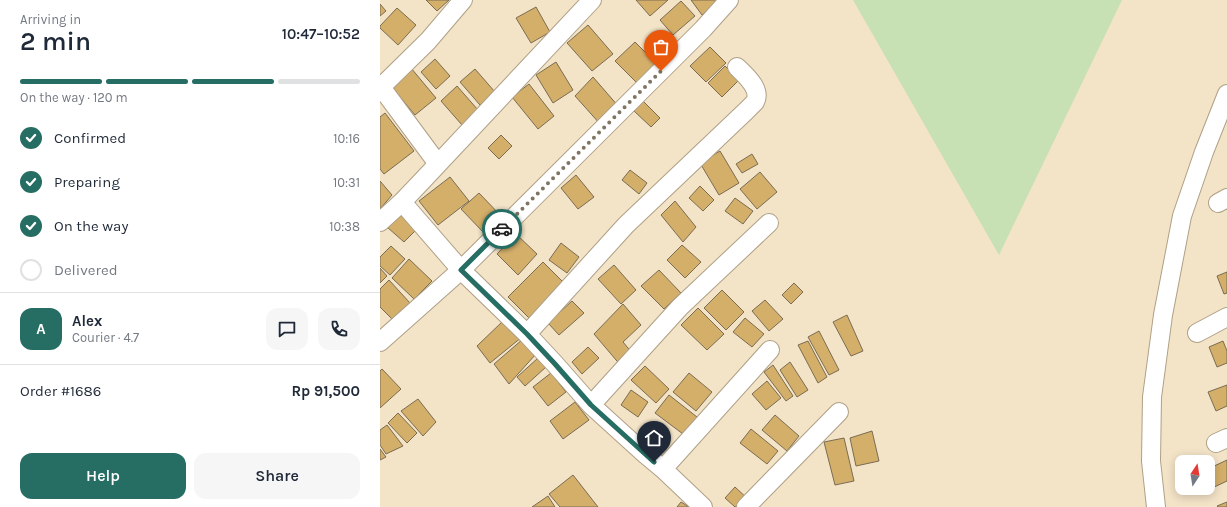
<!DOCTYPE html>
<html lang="en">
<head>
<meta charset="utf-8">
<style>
	body { margin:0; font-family:Karla,sans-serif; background:#f6f6f7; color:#1f2937; height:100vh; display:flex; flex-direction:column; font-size:15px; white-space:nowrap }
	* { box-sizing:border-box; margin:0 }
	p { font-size:13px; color:#747a83 }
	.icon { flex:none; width:22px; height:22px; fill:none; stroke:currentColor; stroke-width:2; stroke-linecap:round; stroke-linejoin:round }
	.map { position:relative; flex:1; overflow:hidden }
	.drawer { display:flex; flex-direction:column; background:#fff; width:380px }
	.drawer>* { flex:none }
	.needle { width:26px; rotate:12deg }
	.controls { position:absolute; left:795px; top:455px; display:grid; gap:8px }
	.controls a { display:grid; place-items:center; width:40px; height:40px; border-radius:8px; background:#fff; box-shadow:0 2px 10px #0003; font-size:20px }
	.pin { position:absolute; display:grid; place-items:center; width:34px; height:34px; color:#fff; margin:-41px -17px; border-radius:50% 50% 50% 0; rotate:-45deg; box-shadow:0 0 4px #0007 }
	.pin .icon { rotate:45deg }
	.courier { position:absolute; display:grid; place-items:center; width:40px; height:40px; margin:-20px; border:3px solid #266d63; border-radius:50%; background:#fff; color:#222; box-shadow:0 1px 5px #0007 }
	.summary em { font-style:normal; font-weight:600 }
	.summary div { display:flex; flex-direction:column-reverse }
	.summary { display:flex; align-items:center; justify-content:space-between; height:68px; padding:0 20px }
	h1 { font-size:26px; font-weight:600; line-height:30px }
	.bar { display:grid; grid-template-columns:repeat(4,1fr); gap:6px 4px; align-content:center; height:48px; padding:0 20px }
	.bar i { height:5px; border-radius:3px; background:#e0e1e3 }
	.bar .on { background:#266d63 }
	.bar p { grid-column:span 4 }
	.line { display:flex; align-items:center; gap:10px; padding:0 20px; border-top:1px solid #e0e1e3 }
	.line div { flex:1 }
	.round { display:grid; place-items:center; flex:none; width:42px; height:42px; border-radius:12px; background:#f6f6f7 }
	ol { padding:0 20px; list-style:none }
	li { display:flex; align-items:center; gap:12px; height:44px }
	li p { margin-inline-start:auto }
	li .icon { padding:4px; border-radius:50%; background:#266d63; color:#fff; stroke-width:4 }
	li:last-child { color:#747a83 }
	li i { width:22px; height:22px; border:2px solid #e0e1e3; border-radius:50% }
	.button { display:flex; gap:8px; margin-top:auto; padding:8px 20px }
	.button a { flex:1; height:46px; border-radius:12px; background:#266d63; color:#fff; font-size:16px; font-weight:600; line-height:46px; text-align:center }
	.button a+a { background:#f6f6f7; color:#1f2937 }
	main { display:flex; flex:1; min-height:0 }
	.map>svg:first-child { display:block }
	.green { fill:#c7e0b4 }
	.building { fill:#d4af6a; stroke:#7a6c53 }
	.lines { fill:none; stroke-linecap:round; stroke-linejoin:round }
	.minor-casing { stroke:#afa086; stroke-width:20 }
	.minor { stroke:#fff; stroke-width:18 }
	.done { stroke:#7f7564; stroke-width:4; stroke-dasharray:0 7.2 }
	.route { stroke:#266d63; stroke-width:5 }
</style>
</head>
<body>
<main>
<section class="drawer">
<div class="summary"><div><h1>2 min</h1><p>Arriving in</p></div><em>10:47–10:52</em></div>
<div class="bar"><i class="on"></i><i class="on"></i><i class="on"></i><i></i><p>On the way · 120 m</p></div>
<ol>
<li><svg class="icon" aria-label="check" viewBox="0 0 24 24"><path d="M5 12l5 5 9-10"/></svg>Confirmed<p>10:16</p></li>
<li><svg class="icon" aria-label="check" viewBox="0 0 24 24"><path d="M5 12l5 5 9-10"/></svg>Preparing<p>10:31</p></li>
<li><svg class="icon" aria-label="check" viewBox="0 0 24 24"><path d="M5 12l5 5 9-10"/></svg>On the way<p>10:38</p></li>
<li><i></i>Delivered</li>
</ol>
<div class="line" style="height:72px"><b class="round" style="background:#266d63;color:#fff">A</b><div><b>Alex</b><p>Courier · 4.7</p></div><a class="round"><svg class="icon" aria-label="chat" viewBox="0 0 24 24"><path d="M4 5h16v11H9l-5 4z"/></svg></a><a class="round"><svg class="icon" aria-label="phone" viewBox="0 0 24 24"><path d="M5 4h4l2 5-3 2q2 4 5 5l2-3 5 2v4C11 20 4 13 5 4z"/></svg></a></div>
<div class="line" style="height:52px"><div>Order #1686</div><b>Rp 91,500</b></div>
<div class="button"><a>Help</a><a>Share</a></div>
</section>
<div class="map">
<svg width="847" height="507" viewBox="0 0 847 507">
	<rect width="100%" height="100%" fill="#f3e3c7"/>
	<path class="green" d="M 473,0 L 742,0 L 619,255 Z"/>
	<path class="building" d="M 46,0 L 69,0 L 57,11 Z
		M 256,0 L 288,0 L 270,16 Z
		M 311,0 L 342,0 L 322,15 Z
		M 301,1 L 315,16 L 293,35 L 280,20 Z
		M 0,4 L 6,11 L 0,16 Z
		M 156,7 L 170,32 L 151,43 L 136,18 Z
		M 17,8 L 36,25 L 18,45 L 0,28 L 0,26 Z
		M 208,25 L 233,54 L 212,71 L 187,43 Z
		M 255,42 L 277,64 L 257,83 L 235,61 Z
		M 330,47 L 346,63 L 326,82 L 310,66 Z
		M 55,59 L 70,76 L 56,89 L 41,72 Z
		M 176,62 L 193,90 L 173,103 L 156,75 Z
		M 345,66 L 359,80 L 342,97 L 328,83 Z
		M 31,68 L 56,98 L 35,115 L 10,85 Z
		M 95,69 L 115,92 L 100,105 L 80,82 Z
		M 213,77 L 239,107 L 221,125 L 195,96 Z
		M 149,84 L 174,116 L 158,129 L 132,97 Z
		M 77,86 L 98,110 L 82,125 L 61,101 Z
		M 262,100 L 280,118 L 271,127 L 253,110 Z
		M 5,113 L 34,151 L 4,174 L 0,169 L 0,117 Z
		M 121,135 L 132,146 L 119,159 L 108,148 Z
		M 340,151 L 359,183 L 339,195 L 320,163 Z
		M 372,154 L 378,164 L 362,173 L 356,164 Z
		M 250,170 L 267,183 L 259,194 L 242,180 Z
		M 380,172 L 397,192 L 377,209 L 360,189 Z
		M 196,175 L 214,197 L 198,209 L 181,188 Z
		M 70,177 L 89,201 L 58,225 L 39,201 Z
		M 0,181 L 12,195 L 0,209 Z
		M 320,186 L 334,200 L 323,211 L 309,198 Z
		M 99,193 L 122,217 L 104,233 L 81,209 Z
		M 355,198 L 373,211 L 363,224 L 345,211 Z
		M 295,201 L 316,227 L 303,242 L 281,215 Z
		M 21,212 L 38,228 L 24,242 L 7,227 Z
		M 136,234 L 157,254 L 138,275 L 117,254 Z
		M 181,243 L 199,257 L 187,273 L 169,260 Z
		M 302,245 L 321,262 L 305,278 L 287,260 Z
		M 11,246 L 25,259 L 10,275 L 0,266 L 0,257 Z
		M 29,259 L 52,281 L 34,299 L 12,278 Z
		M 163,262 L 185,284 L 150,319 L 128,297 Z
		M 234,265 L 256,290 L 241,304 L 218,279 Z
		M 0,268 L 7,276 L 0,283 Z
		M 279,270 L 301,293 L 284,309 L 261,286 Z
		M 847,272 L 847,293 L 844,294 L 837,276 Z
		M 9,280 L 30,303 L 12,319 L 0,307 L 0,289 Z
		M 414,283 L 423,292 L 411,304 L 402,295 Z
		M 342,290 L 364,312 L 346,330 L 324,308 Z
		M 385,300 L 403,319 L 389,331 L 372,311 Z
		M 192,301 L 204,313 L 179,335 L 168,323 Z
		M 243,304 L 261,325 L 243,342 L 253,354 L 242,367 L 214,334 Z
		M 318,308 L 344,334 L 327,350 L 301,325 Z
		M 467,315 L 483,351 L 471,356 L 453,322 Z
		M 365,318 L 384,334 L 372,347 L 353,332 Z
		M 123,321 L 142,337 L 110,363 L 97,346 Z
		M 439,331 L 459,370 L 449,375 L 428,337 Z
		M 143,339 L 156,354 L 129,384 L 114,364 Z
		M 428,341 L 447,377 L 438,383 L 418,345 Z
		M 843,341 L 847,351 L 847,363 L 837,367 L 829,347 Z
		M 208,347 L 219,358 L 202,374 L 192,362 Z
		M 158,358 L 166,367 L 145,386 L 137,377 Z
		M 410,362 L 428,390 L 417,397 L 400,370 Z
		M 393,365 L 413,396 L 406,401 L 384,372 Z
		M 265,366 L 289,389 L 276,403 L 251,380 Z
		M 2,369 L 21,389 L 0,408 L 0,371 Z
		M 171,373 L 186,392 L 168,406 L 153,387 Z
		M 309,373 L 332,392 L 316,411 L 293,392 Z
		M 387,381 L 401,398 L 386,410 L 372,394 Z
		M 847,385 L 847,406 L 836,411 L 828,392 Z
		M 251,390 L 268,402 L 258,417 L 241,405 Z
		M 289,395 L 317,417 L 303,434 L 275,413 Z
		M 38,399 L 56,422 L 43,436 L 21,411 Z
		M 195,402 L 209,420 L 183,439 L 170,421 Z
		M 18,413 L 37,433 L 27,443 L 8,423 Z
		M 395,415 L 419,436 L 407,451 L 382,430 Z
		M 7,425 L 23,446 L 6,454 L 0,445 L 0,430 Z
		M 371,429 L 398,451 L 387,464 L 360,443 Z
		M 492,431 L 499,461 L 476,466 L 470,438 Z
		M 464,438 L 474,481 L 455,485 L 444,442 Z
		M 0,449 L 6,457 L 0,460 Z
		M 847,460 L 847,481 L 832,488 L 828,480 L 828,469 Z
		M 193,475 L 218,507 L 180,507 L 169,494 Z
		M 355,487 L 369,500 L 363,507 L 355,507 L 345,498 Z
		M 168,496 L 175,507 L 152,507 Z
		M 301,502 L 309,507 L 297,507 Z
		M 847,502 L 847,507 L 838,507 L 837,506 Z"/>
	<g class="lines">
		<defs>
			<path id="minor" d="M 0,86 L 1,87 L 48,41 L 83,0
				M 1,87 L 58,164
				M 22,202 L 81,270 L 147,334 L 246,225 L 366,111 C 369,108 372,105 375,102 C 382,89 365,75 357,67
				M 838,203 L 847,198
				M 0,222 L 22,202 L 42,181 L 212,0
				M 817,333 L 847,317
				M 147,334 L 175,364 L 211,405 L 265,454 L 283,469 L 323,507
				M 0,342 L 81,270 L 323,29 L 349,0
				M 211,405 L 300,307 L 389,223
				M 836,443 L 847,438
				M 283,469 L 390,350
				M 366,507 L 459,412
				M 776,507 L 771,461 L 772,397 L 783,315 L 802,216 L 824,152 L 847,94"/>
		</defs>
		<use href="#minor" class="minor-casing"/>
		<use href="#minor" class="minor"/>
	</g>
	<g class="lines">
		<path class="done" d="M 122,229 L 281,71"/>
		<path class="route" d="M 122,229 L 81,270 L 147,334 L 175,364 L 211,405 L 274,462"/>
	</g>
</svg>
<div class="controls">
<a><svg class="needle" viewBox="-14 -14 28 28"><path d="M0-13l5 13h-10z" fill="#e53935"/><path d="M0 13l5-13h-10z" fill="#747a83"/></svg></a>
</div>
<div class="pin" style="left:281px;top:71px;background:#ea580c"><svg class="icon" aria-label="bag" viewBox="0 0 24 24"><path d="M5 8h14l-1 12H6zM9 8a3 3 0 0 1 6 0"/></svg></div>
<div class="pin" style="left:274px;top:462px;background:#1f2937"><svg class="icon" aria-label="home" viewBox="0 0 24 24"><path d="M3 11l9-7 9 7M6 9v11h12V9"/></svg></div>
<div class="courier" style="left:122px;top:229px"><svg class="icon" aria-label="car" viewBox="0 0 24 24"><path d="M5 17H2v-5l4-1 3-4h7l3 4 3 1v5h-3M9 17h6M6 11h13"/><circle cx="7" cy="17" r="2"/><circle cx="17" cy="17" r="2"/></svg></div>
</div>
</main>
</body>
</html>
